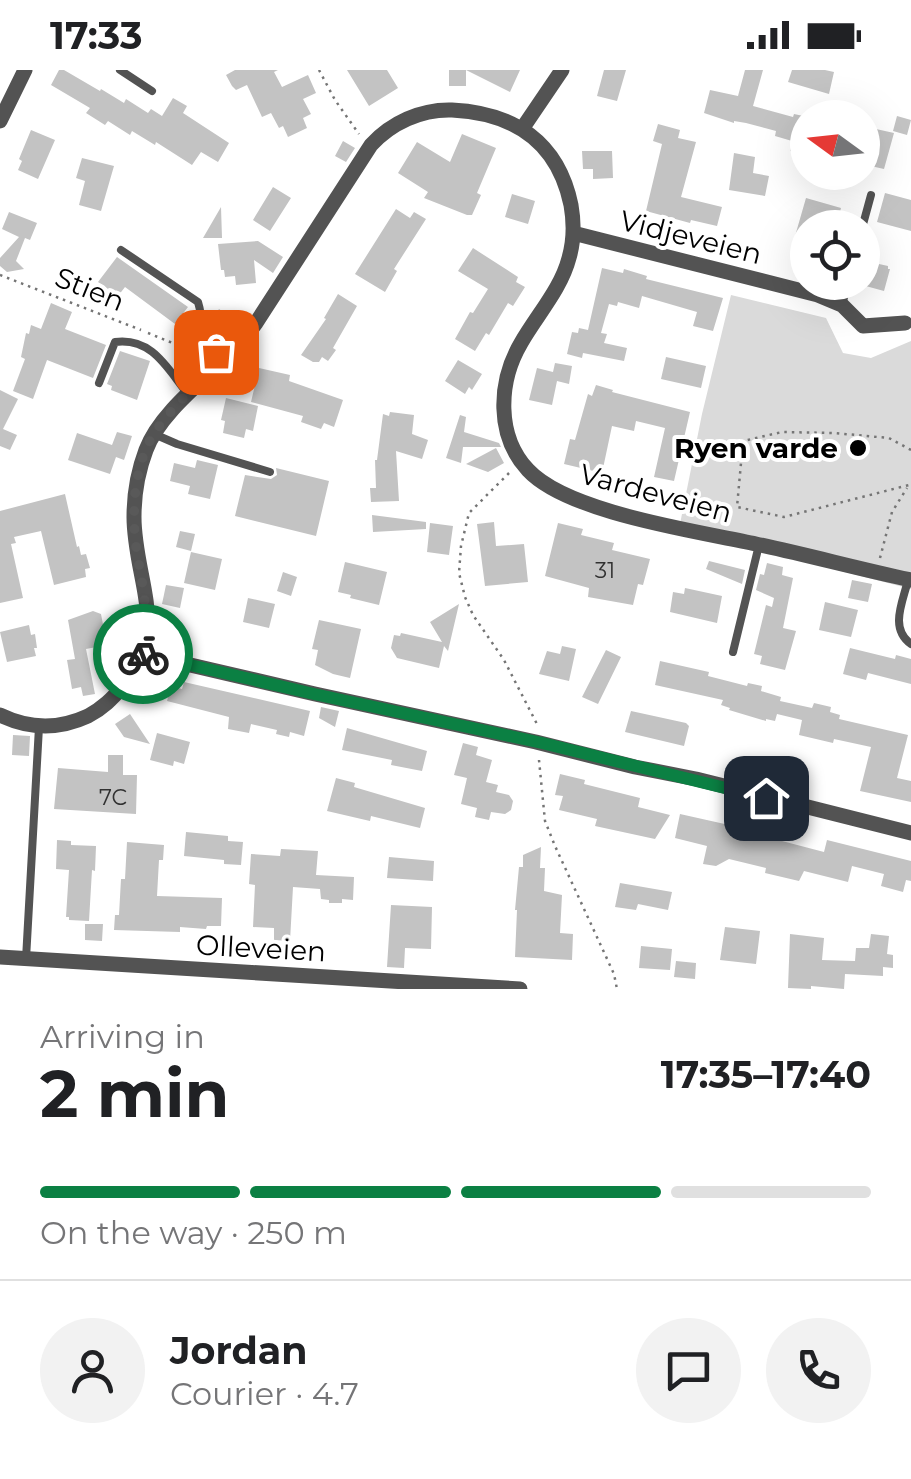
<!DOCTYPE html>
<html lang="en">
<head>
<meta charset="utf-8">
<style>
	body { margin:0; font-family:Montserrat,sans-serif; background:#f2f2f2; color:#202124; height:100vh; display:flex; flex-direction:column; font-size:38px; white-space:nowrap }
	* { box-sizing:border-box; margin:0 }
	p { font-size:32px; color:#757577 }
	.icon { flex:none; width:55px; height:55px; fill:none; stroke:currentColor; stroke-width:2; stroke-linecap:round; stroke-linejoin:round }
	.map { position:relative; height:919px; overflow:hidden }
	.side { display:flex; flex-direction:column; background:#fff; flex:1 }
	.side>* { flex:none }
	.needle { width:65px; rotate:285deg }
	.controls { position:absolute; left:790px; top:30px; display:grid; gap:20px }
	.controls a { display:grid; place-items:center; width:90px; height:90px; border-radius:50%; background:#fff; box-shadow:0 10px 40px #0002; font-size:50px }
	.pin { position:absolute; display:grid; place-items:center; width:85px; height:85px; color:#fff; margin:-42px; border-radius:20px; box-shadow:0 5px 15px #0006 }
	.courier { position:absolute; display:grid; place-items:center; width:100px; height:100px; margin:-50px; border:8px solid #0b8043; border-radius:50%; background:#fff; color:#222; box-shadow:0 2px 12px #0007 }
	.overview em { font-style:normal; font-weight:700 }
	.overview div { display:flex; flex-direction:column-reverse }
	.overview { display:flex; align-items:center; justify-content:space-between; height:170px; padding:0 40px }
	h1 { font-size:65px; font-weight:700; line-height:75px }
	.bar { display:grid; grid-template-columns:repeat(4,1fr); gap:15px 10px; align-content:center; height:120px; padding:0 40px }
	.bar i { height:12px; border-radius:8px; background:#e0e0e0 }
	.bar .on { background:#0b8043 }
	.bar p { grid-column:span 4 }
	.line { display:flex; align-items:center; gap:25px; padding:0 40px; border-top:2px solid #e0e0e0 }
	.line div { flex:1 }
	.round { display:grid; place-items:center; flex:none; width:105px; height:105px; border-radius:52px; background:#f2f2f2 }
	.status { display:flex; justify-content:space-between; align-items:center; height:70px; padding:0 50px; background:#fff; direction:ltr }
	.status svg { height:28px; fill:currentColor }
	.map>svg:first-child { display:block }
	.green { fill:#dadada }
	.building { fill:#c3c3c3 }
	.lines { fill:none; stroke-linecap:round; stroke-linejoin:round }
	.path { stroke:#757575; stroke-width:2.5; stroke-dasharray:2.5 5; stroke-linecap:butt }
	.lane { stroke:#535353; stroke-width:8 }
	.street { stroke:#535353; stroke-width:15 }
	.done { stroke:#595959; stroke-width:10; stroke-dasharray:0 18 }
	.route { stroke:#0b8043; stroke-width:12 }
	.poi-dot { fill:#000; stroke:#fff; stroke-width:4 }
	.labels { text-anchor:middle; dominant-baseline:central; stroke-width:8; stroke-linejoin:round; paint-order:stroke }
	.number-label { font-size:22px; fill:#313131 }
	.street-label { font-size:28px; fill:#000; stroke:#fff }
	.poi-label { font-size:28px; font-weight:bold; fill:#000; stroke:#fff; text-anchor:end }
</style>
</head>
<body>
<div class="status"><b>17:33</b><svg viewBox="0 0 49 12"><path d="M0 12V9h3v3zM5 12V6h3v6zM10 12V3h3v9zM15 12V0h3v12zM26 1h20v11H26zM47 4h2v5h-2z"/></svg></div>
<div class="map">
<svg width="911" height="919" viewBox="0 0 911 919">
	<rect width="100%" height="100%" fill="#fff"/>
	<path class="green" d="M 731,225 L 826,248 L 843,283 L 871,288 L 911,271 L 911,519 L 679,459 L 702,344 Z"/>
	<path class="building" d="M 59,0 L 64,0 L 100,21 L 101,19 L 124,33 L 126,29 L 148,43 L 151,39 L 162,46 L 173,28 L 187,36 L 183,43 L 229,73 L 218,92 L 201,82 L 192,95 L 156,72 L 155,75 L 132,61 L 130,65 L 108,51 L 105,55 L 86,43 L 90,38 L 51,15 Z
		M 235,0 L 278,0 L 274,2 L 282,17 L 308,5 L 316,23 L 303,29 L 311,44 L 303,48 L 307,58 L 288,67 L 283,56 L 279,58 L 271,43 L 262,47 L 247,15 L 236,20 L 232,16 L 226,5 Z
		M 347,0 L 387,0 L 398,18 L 369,36 Z
		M 449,0 L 520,0 L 510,22 L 466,0 L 466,16 L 449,16 Z
		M 604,0 L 626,0 L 617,31 L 597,26 Z
		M 745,0 L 763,0 L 753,36 L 793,47 L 794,44 L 808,47 L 808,74 L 805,85 L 790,81 L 792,71 L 775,66 L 776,61 L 746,53 L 734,51 L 734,53 L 704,43 L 710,20 L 738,26 Z
		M 792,0 L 825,0 L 834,2 L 829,24 L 788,12 Z
		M 897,46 L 911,50 L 907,65 L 893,61 Z
		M 658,54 L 680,60 L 678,68 L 696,72 L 681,127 L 722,137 L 717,156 L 691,150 L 690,153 L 646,141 L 662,74 L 653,71 Z
		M 867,57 L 894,63 L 884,99 L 862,94 L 862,60 L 867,61 Z
		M 31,60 L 55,70 L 38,109 L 18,100 L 22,91 L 19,89 Z
		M 462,64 L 496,78 L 477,123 L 481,125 L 472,145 L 467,145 L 424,128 L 428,122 L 398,103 L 417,72 L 450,92 Z
		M 343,71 L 355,78 L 346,92 L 335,86 Z
		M 582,81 L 612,81 L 613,108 L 593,109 L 593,99 L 583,99 Z
		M 734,83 L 755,87 L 753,103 L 769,106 L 765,126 L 729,120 Z
		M 82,88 L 114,96 L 101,141 L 79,135 L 85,111 L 76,108 Z
		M 273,117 L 291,128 L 270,161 L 253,150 Z
		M 885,123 L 911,130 L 911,161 L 877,152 Z
		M 512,124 L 535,131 L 528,154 L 505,147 Z
		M 806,128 L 841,138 L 836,158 L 808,158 L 808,185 L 791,180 Z
		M 221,137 L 222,168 L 203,168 Z
		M 396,139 L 410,148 L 414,142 L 426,149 L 394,199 L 397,201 L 385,222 L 355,204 Z
		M 9,142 L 37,153 L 30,170 L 25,168 L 16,191 L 24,199 L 7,202 L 0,196 L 0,188 L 19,167 L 2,159 Z
		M 258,171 L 283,187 L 273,203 L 254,190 L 256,213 L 236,215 L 235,206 L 225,207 L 224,200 L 221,200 L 218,174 Z
		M 473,178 L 518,207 L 516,212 L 525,217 L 513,236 L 508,233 L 489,265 L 486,263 L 475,281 L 455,269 L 470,242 L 473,243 L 488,219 L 458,201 Z
		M 117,187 L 188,237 L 175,254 L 125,217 L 118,226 L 98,212 Z
		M 864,187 L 879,191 L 879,194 L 888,196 L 888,199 L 890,199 L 884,221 L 862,215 Z
		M 602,198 L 623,203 L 624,199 L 647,206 L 646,209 L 723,228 L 713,261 L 693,256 L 697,242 L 642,226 L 639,238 L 618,232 L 617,236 L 609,234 L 601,263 L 607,264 L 604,273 L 627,278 L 624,291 L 583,283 L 582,288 L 567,284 L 572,262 L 578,263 L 579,258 L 588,260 Z
		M 338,224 L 357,236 L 333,278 L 336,280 L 328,291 L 322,287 L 319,292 L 313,292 L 301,285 L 326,249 L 324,248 Z
		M 51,233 L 72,242 L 65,259 L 106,275 L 93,308 L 47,290 L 33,329 L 13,321 L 25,289 L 21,287 L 26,263 L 29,264 L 31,255 L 41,259 Z
		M 219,239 L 233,249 L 224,264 L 209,254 Z
		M 120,281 L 150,291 L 137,330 L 111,320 L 112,316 L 107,314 Z
		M 666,287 L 706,296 L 701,318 L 661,309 Z
		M 458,290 L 482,304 L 472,320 L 469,317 L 465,324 L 445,311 Z
		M 555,293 L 572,296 L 569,314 L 557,311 L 552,335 L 529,330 L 537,298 L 553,302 Z
		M 259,298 L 290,305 L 289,311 L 343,330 L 334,357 L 324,353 L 321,359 L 301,352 L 303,346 L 251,332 Z
		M 596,315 L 613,320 L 612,322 L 690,342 L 674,411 L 654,407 L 665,358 L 636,351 L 634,361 L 612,356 L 602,403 L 564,394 L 570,369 L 575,370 L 588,324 L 592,326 Z
		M 0,320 L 18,329 L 3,359 L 17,365 L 10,380 L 0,376 Z
		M 226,328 L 258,336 L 253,361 L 246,359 L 244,368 L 223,363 L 225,351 L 221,350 Z
		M 390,342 L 414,345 L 412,364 L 428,370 L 422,389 L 396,381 L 399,431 L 371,432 L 370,418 L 376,418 L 375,390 L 377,390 L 383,344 L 389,346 Z
		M 460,345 L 466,347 L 464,362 L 499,373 L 501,377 L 463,377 L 461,393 L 446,388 Z
		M 117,362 L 132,366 L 124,390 L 116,387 L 110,404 L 68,390 L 77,363 L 112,375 Z
		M 496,378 L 504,393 L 488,402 L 466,394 Z
		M 197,390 L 218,395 L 210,429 L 188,424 L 190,416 L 170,411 L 174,393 L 195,398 Z
		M 276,398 L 329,411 L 316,466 L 235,446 L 245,405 L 271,409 L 277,405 Z
		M 65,424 L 77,477 L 79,476 L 81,485 L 86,484 L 90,498 L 85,499 L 86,507 L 54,515 L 41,461 L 14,467 L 16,473 L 11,474 L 23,528 L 0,533 L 0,441 Z
		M 372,445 L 426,452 L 426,459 L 373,462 Z
		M 494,452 L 496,476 L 524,474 L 528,512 L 485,516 L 477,454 Z
		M 430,453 L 453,456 L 449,485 L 427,482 Z
		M 558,453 L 583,459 L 581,465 L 614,473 L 612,480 L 650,489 L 643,515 L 638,514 L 633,535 L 588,527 L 589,518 L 545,506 Z
		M 180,461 L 195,464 L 191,481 L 176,477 Z
		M 191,482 L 222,489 L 215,520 L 184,513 Z
		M 709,491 L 745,500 L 742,514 L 706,499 Z
		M 345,492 L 387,502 L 379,535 L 350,528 L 351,525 L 338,522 Z
		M 767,493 L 783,497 L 782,505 L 793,508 L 783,558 L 796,561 L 785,600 L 760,594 L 762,586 L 754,584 L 766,535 L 772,537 L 774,528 L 756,520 L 760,504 L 764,505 Z
		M 283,502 L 297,507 L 291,526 L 277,521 Z
		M 852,510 L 872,514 L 868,532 L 848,528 Z
		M 166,515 L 184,518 L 180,538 L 162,534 Z
		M 685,518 L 722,526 L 717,553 L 670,542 L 673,522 L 684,524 Z
		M 248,528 L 275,534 L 269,558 L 243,552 Z
		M 825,532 L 858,540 L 851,567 L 819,560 Z
		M 459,534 L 448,581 L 444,576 L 439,598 L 397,588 L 391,578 L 394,565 L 400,566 L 401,563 L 442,572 L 430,552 Z
		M 93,541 L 101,544 L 107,575 L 86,579 L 95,624 L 83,626 L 81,617 L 72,619 L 67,590 L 75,589 L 68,550 Z
		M 319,550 L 361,559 L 350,608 L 333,604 L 315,595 L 318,580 L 312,579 Z
		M 29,555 L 31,565 L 35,564 L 37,578 L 34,578 L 36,586 L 7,592 L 0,562 Z
		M 562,576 L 576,579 L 569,611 L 539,604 L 547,581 L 560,584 Z
		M 850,578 L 895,589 L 896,585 L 911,589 L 911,614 L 868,603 L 866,610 L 843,604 Z
		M 606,580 L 621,587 L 598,634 L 582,627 Z
		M 660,591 L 709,602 L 708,606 L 747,616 L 748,613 L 762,616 L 761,621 L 781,627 L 780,631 L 812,638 L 814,633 L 831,637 L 830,642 L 840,645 L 839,649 L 908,665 L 897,708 L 911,711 L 911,732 L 860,721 L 871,677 L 834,669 L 833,673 L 799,665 L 802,650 L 777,644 L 775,651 L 766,649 L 766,651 L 729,640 L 730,638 L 721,635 L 723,630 L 655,615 Z
		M 184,612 L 310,641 L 304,666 L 290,662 L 289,667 L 276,664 L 277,660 L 251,654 L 249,663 L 228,659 L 229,647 L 167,631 L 171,616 L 182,619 Z
		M 321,637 L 339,641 L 335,657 L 319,648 Z
		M 631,641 L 686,653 L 689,656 L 684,676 L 625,662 Z
		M 130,644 L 150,674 L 124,667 L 115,654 Z
		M 347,658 L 427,681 L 422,701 L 391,695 L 392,690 L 342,680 Z
		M 157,663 L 190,672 L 184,694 L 174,691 L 173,696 L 150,690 Z
		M 13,665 L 30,666 L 29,686 L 12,685 Z
		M 463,673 L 478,677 L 476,685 L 492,690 L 486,712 L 498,715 L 496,722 L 509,725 L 513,731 L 511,740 L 505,744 L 491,742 L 489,750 L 475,747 L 477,738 L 461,734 L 467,708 L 454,705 Z
		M 108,685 L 123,685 L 123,705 L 137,705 L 136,744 L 54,739 L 58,698 L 108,702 Z
		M 560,704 L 585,710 L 584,714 L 640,728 L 638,737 L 670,745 L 655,769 L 595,756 L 597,749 L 559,740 L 563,726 L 555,725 Z
		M 336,708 L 355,713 L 354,717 L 425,738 L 420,758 L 371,746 L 370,751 L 327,741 Z
		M 743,736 L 765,742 L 759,765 L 824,782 L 827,770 L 911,791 L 911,811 L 906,810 L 903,822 L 881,816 L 884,804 L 852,796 L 848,812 L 804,801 L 799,811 L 765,803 L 766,798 L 729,789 L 716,796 L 703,794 L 707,776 L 675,768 L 680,744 L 738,757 Z
		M 186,762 L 228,766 L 228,771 L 243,772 L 241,795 L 224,794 L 224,790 L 184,786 Z
		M 57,770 L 71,771 L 71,775 L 96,776 L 95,801 L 92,800 L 89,851 L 69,850 L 69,847 L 66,847 L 69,800 L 56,799 Z
		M 127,772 L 164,775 L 163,790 L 159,790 L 157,826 L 222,828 L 221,856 L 207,856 L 206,859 L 180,857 L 180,862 L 114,860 L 115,845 L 119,845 L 121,809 L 125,809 Z
		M 541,777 L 540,798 L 545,798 L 544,821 L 562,825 L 560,863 L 573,864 L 572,890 L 515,887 L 517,840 L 515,840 L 519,797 L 523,797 L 523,785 Z
		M 281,779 L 318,781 L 316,805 L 354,807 L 353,830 L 342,829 L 342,833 L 329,833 L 329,830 L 321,829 L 320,819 L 293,817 L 290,871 L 274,870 L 274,858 L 253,857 L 255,815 L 249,814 L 251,784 L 280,786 Z
		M 389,787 L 434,791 L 433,811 L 387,808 Z
		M 620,813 L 672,822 L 668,840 L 638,834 L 636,840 L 615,837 Z
		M 391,835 L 432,837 L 431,879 L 405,878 L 404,898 L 387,897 Z
		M 85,854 L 103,854 L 102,871 L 85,870 Z
		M 725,857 L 760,861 L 756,894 L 720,890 Z
		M 790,864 L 824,868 L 822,890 L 855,891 L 856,878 L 869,878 L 871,864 L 889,866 L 887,884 L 893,885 L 893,898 L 883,897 L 883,906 L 845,904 L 844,919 L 811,916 L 811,919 L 788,918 Z
		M 641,876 L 672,879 L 670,900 L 639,898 Z
		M 676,891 L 696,893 L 695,909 L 674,907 Z"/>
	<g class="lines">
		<path class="path" d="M 319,0 L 335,30 L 359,64
			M 0,205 L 141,260
			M 148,263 L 197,283
			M 911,380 L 889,368 L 834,363 L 782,362 L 743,371 L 737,437 L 784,447 L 909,415 L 911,412
			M 509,403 L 469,443 L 461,476 L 459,503 L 465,527 L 473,545 L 504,590 L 538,656
			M 880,488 L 892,442 L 907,418
			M 539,690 L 545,751 L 555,776 L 614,904 L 617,919"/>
		<path class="lane" d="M 120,0 L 152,21
			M 862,158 L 871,125
			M 121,180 L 198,232 C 208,265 189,264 225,289
			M 842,235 L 848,212
			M 99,313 L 115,272 C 153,267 168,300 188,324
			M 154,364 L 177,374 L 270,402
			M 908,510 C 903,532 889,558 911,574
			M 733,582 L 759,475
			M 26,889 L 39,657"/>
		<path class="street" d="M 0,51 L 25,0
			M 522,59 L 562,0
			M 573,163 L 818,225 L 842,235 L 863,256 L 905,253
			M 143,584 L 315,624 L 536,672 L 635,697 L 696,709 L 911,763
			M 0,645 C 29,659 58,660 88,646 C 103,638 112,629 123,616 C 171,561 134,509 134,447 C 134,425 138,401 146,380 C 159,345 200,313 226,288 C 238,277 247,265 256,253 L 371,75 C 391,53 421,39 452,40 C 514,43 558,72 571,135 C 574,152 574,171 569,188 C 561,219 537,245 521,273 C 498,312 496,366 528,400 C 568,443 697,461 756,474 C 808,485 859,499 911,510
			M 0,887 L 520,919"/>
	</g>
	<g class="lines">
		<path class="done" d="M 143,584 C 150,547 143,519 137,483 C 131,446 133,395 155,362 C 174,335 200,311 225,289 L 216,282"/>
		<path class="route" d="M 143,584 L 314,624 L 542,673 L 766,728"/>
	</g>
	<circle class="poi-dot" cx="858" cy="378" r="10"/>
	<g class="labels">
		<g class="number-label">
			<text x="605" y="500">31</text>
			<text x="113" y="727">7C</text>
		</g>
		<g class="street-label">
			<text transform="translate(691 167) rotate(14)">Vidjeveien</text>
			<text transform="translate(90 219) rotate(22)">Stien</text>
			<text transform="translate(656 423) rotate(15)">Vardeveien</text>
			<text transform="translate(261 878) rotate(3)">Olleveien</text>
		</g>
		<g class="poi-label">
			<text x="838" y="378">Ryen varde</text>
		</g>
	</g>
</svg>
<div class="controls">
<a><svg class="needle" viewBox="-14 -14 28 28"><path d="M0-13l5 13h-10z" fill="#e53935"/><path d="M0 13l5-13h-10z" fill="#757577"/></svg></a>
<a><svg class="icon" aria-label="locate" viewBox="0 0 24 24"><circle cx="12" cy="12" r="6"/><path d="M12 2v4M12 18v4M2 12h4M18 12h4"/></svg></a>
</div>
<div class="pin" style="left:216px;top:282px;background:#ea580c"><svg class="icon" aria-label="bag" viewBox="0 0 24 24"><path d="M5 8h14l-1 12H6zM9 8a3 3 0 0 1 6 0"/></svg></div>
<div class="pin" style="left:766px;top:728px;background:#1f2937"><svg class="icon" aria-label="home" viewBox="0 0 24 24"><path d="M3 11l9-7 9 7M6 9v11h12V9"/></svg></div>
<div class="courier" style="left:143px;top:584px"><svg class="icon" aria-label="bike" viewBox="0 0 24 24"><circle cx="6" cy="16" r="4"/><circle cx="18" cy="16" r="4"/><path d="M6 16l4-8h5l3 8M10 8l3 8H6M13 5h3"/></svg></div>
</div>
<section class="side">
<div class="overview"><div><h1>2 min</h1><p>Arriving in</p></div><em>17:35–17:40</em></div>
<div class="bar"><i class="on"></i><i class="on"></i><i class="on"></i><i></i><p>On the way · 250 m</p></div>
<div class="line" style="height:180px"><a class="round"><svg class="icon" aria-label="person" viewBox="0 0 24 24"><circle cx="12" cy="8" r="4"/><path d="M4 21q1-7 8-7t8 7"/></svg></a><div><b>Jordan</b><p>Courier · 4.7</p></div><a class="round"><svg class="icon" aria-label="chat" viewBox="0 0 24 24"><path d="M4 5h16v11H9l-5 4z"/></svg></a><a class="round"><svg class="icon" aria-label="phone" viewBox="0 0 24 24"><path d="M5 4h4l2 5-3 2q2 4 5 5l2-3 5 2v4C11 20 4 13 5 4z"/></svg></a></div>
</section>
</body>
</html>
